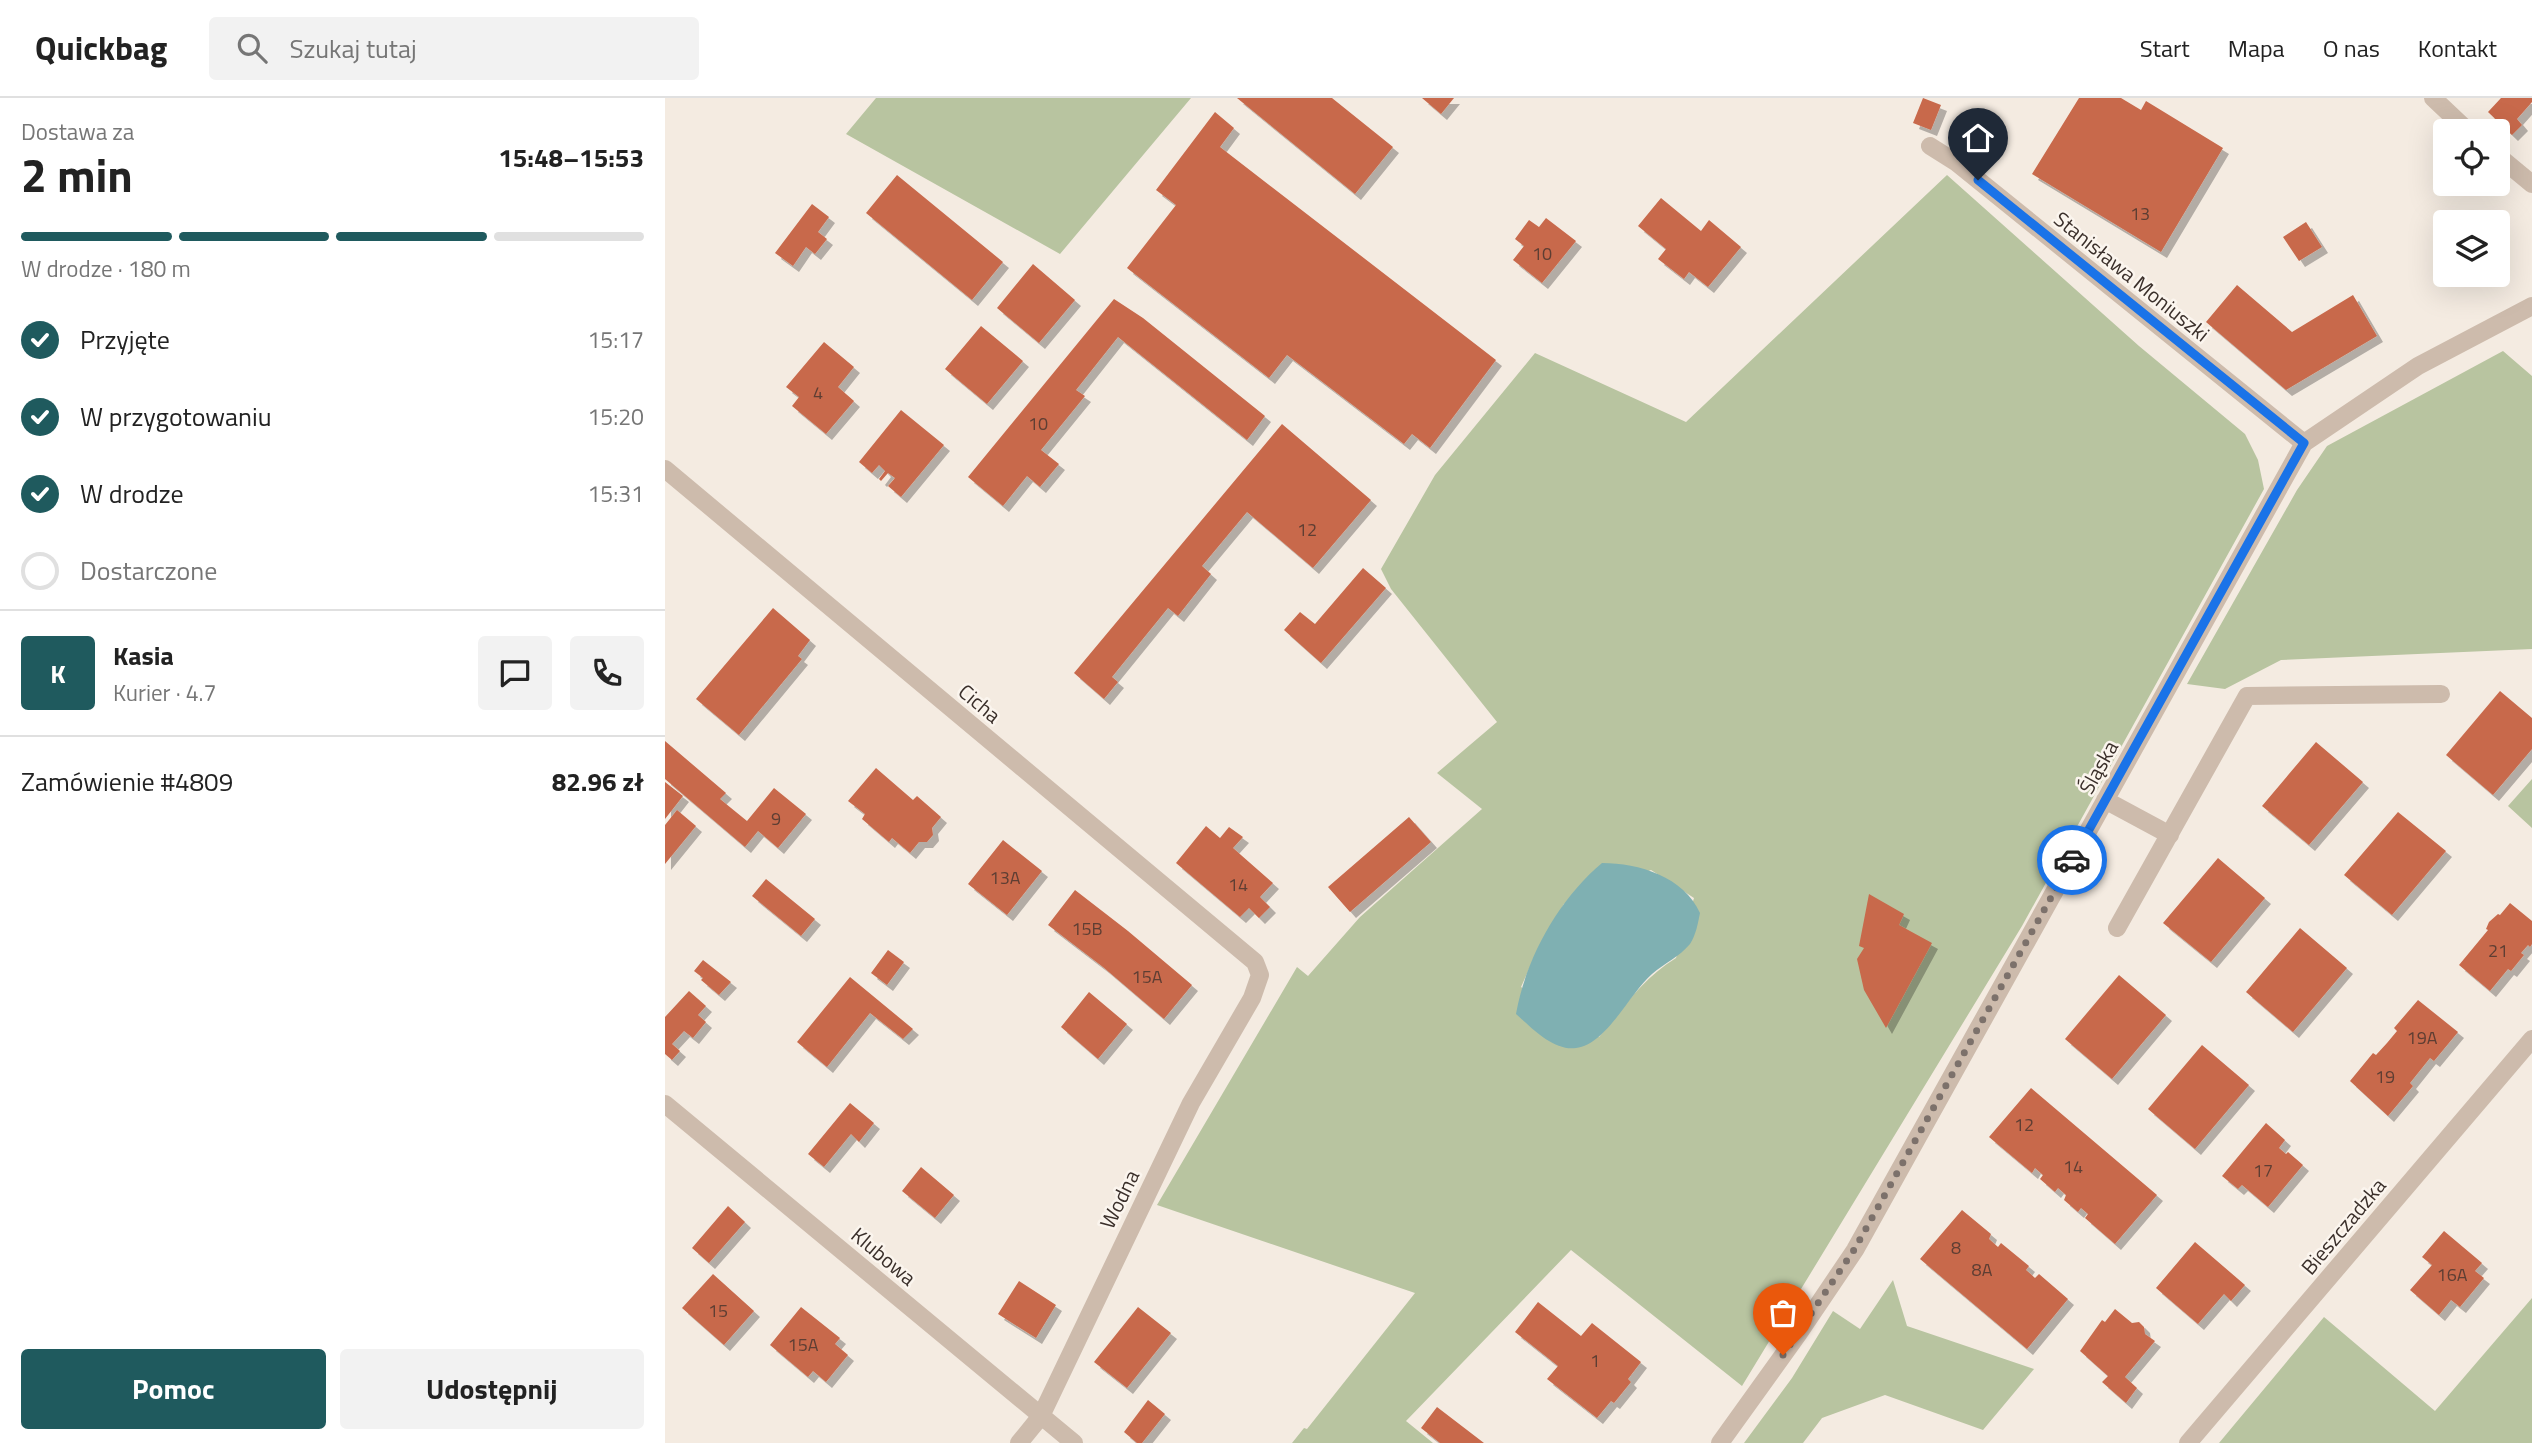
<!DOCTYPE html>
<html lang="pl">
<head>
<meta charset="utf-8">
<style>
	body { margin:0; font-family:"Titillium Web",sans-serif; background:#f2f2f2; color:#222; height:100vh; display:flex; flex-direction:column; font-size:26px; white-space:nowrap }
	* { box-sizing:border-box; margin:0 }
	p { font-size:23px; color:#767676 }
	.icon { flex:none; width:38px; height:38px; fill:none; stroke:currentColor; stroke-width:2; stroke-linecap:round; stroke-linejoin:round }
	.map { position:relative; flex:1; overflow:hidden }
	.sheet { display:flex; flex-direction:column; background:#fff; width:665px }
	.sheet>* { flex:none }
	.controls { position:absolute; left:1768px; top:21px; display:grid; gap:14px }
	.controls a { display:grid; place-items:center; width:77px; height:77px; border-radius:7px; background:#fff; box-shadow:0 7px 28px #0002; font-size:35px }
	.pin { position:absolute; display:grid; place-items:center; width:60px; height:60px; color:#fff; margin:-72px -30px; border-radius:50% 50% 50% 0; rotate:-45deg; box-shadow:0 0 7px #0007 }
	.pin .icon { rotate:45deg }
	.courier { position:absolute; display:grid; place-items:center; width:70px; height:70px; margin:-35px; border:5px solid #1a73e8; border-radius:50%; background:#fff; color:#222; box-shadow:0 2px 9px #0007 }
	.overview em { font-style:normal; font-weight:700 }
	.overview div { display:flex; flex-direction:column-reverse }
	.overview { display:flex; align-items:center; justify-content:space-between; height:119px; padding:0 21px }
	h1 { font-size:46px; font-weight:700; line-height:52px }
	.bar { display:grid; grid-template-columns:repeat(4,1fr); gap:10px 7px; align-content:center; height:84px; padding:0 21px }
	.bar i { height:9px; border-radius:5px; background:#e0e0e0 }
	.bar .on { background:#1f5a5e }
	.bar p { grid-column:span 4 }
	.line { display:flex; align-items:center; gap:18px; padding:0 21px; border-top:2px solid #e0e0e0 }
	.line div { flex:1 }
	.round { display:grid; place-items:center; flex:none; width:74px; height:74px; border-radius:7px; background:#f2f2f2 }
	ol { padding:0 21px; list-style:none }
	li { display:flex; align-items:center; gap:21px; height:77px }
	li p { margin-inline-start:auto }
	li .icon { padding:7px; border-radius:50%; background:#1f5a5e; color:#fff; stroke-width:4 }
	li:last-child { color:#767676 }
	li i { width:38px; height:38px; border:4px solid #e0e0e0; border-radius:50% }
	.cta { display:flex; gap:14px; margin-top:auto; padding:14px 21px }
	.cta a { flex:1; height:80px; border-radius:7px; background:#1f5a5e; color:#fff; font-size:28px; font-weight:700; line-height:80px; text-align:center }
	.cta a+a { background:#f2f2f2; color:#222 }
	header { display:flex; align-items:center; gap:42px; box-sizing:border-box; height:98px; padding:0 35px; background:#fff; border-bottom:2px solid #e0e0e0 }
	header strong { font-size:33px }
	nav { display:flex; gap:38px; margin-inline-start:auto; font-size:24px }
	.search { width:490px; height:63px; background:#f2f2f2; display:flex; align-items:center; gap:18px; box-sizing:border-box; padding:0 24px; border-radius:7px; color:#767676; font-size:26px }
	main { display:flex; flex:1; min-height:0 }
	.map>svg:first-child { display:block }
	.green { fill:#b8c4a0; fill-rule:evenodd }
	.water { fill:#7fb0b2 }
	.building { fill:#c8694b; filter:url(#shadow) }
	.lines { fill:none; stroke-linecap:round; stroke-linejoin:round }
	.minor { stroke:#cdbbac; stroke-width:18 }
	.done { stroke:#7c716b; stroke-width:7; stroke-dasharray:0 12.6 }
	.route { stroke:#1a73e8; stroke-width:9 }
	.labels { text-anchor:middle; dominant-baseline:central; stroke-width:5; stroke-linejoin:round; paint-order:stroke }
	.number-label { font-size:18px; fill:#5e3e33 }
	.street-label { font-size:21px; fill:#3b302b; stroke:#fbf5ee }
</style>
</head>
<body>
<header>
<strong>Quickbag</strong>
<div class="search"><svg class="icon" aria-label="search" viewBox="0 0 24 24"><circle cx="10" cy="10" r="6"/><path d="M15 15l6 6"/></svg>Szukaj tutaj</div>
<nav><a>Start</a><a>Mapa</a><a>O nas</a><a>Kontakt</a></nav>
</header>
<main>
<section class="sheet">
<div class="overview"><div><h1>2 min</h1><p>Dostawa za</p></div><em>15:48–15:53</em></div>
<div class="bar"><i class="on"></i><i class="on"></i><i class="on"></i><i></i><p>W drodze · 180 m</p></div>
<ol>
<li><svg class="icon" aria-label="check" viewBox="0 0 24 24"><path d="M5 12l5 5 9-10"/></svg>Przyjęte<p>15:17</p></li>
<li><svg class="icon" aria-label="check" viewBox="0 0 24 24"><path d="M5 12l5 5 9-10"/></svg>W przygotowaniu<p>15:20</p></li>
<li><svg class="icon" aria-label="check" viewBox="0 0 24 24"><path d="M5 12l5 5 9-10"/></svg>W drodze<p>15:31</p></li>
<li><i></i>Dostarczone</li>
</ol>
<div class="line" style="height:126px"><b class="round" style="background:#1f5a5e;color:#fff">K</b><div><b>Kasia</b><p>Kurier · 4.7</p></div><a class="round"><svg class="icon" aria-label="chat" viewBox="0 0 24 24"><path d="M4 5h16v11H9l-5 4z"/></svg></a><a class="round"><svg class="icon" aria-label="phone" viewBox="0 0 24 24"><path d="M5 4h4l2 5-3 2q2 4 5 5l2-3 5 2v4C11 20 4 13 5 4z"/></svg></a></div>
<div class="line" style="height:91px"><div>Zamówienie #4809</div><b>82.96 zł</b></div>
<div class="cta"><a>Pomoc</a><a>Udostępnij</a></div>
</section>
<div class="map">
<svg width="1867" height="1345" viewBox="0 0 1867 1345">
	<defs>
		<filter id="shadow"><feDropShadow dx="6" dy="6" stdDeviation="0" flood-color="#0004"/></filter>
	</defs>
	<rect width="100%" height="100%" fill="#f4ebe1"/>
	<path class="green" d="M 211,0 L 526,0 L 395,156 L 181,36 Z
		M 1282,77 L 1474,248 L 1580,336 L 1593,362 L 1599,391 L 1357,828 L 1077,1288 L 906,1152 L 741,1323 L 768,1345 L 627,1345 L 639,1330 L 642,1331 L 750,1195 L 492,1107 L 632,869 L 643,878 L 695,819 L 817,711 L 772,675 L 832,624 L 726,491 L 716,471 L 770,377 L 870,255 L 1021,324 ZM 986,772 L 1029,800 L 1011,860 C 976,882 960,908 934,939 L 856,889 L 872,853 L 899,806 Z
		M 1838,253 L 1867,278 L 1867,551 L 1616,562 L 1560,591 L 1522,586 L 1632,392 L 1662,348 Z
		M 1867,681 L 1867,730 L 1843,708 Z
		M 1228,1182 L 1242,1228 L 1369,1271 L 1318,1332 L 1220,1297 L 1157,1320 L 1138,1345 L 1079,1345 L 1127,1280 L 1168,1213 L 1195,1231 Z
		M 1867,1200 L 1867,1345 L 1554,1345 L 1659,1219 L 1770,1313 Z"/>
	<path class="water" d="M 937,765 C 974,765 1019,779 1035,815 C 1033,825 1031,837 1025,846 C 1014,859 1000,865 987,876 C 964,896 942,946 911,950 C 888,953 867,930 851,916 C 861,860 893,802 937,765 Z"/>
	<path class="building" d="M 572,0 L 667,0 L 728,49 L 690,96 Z
		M 757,0 L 789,0 L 776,16 Z
		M 1258,0 L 1276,7 L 1266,32 L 1248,25 Z
		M 1414,0 L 1456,0 L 1476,12 L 1481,3 L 1558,50 L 1496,154 L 1367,76 Z
		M 1836,0 L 1867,0 L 1867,4 L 1852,21 L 1857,27 L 1847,37 L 1823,14 Z
		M 550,14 L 569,30 L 555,49 L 831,262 L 765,350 L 747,336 L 739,346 L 622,257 L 604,280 L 462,170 L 511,107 L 491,92 Z
		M 232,77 L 338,164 L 307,202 L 201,115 Z
		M 996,100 L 1036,133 L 1044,122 L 1076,149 L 1043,189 L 1024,174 L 1019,181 L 993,161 L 1001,151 L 973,128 Z
		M 147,106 L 164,119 L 153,134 L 162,141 L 150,156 L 141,149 L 128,168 L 110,155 Z
		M 881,120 L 911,143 L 877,185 L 848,162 L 859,148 L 850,141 L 864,122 L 874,129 Z
		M 1641,124 L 1657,149 L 1634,163 L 1618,139 Z
		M 368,166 L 410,202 L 374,245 L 332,210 Z
		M 1572,187 L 1627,234 L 1688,197 L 1712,238 L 1621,292 L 1541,224 Z
		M 449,201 L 478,220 L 600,318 L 582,342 L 453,239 L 411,292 L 420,298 L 376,352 L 394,366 L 375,389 L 362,378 L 338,408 L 303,379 Z
		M 316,228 L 358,263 L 322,306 L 280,271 Z
		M 159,244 L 189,269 L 173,289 L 189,303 L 161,336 L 127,308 L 134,299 L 121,289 Z
		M 236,312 L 279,347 L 236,399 L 223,388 L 230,380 L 223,375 L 216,383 L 214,381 L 220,373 L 214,367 L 207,375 L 194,364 Z
		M 617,326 L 706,402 L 648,470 L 582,414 L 537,468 L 546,476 L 513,518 L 503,510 L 447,579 L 453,584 L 439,601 L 409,575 Z
		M 698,470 L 721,490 L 656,565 L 619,532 L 635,514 L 650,526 Z
		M 108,510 L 145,542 L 133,558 L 137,561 L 74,637 L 31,601 Z
		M 1835,593 L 1867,620 L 1867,651 L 1828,697 L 1781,657 Z
		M 0,643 L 61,695 L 55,701 L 82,723 L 109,690 L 141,716 L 113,750 L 93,733 L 80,749 L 0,681 Z
		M 1651,644 L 1698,684 L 1644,747 L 1597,708 Z
		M 211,670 L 248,702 L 252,698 L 276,719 L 267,730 L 268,737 L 262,744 L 254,744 L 245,755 L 227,740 L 224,744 L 197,721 L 200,716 L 183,703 Z
		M 0,684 L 18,698 L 0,721 Z
		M 12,712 L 31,728 L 0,766 L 0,727 Z
		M 1733,714 L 1781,753 L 1727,817 L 1679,777 Z
		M 744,719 L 766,744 L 685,814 L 663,789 Z
		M 541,728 L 555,740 L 564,729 L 578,739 L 568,750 L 608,785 L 595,799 L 605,809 L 594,820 L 584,810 L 575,819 L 511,765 Z
		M 338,742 L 377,773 L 342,817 L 303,786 Z
		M 1553,760 L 1600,800 L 1546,864 L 1498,825 Z
		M 101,781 L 150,821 L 136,838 L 87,798 Z
		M 410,792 L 463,833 L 527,887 L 499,921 L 438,869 L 383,827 Z
		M 1204,796 L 1239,816 L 1234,827 L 1267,845 L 1221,930 L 1199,892 L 1192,861 L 1199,850 L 1194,848 Z
		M 1845,805 L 1867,823 L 1867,846 L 1865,849 L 1863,847 L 1856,855 L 1859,857 L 1846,873 L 1843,871 L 1825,893 L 1794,867 L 1823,832 L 1821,831 L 1824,824 L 1833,816 L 1835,817 Z
		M 1635,830 L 1682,870 L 1628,934 L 1581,894 Z
		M 223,852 L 239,864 L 222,887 L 206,875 Z
		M 38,862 L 66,884 L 54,897 L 36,882 L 38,880 L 29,873 Z
		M 1454,877 L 1501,917 L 1447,981 L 1400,941 Z
		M 185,879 L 248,931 L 238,941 L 205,915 L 162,969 L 132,944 Z
		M 24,893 L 41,908 L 33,917 L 41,924 L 28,940 L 19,933 L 7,946 L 15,953 L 7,962 L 0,956 L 0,919 Z
		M 424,894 L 462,926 L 433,961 L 396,929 Z
		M 1753,902 L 1793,934 L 1769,963 L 1765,960 L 1745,985 L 1748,988 L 1723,1018 L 1685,983 L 1708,955 L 1711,957 L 1722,945 L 1732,933 L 1729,930 Z
		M 1537,947 L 1584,987 L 1530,1051 L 1483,1011 Z
		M 1366,990 L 1492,1097 L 1450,1146 L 1420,1120 L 1423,1116 L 1416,1110 L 1413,1114 L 1399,1102 L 1401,1097 L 1393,1090 L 1390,1094 L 1375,1081 L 1378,1077 L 1370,1070 L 1367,1075 L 1324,1039 Z
		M 185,1005 L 209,1025 L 194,1044 L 186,1036 L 159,1069 L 143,1056 Z
		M 1601,1025 L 1620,1042 L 1614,1050 L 1621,1056 L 1623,1054 L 1638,1067 L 1603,1109 L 1577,1087 L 1573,1091 L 1557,1078 Z
		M 256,1069 L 289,1097 L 270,1120 L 237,1093 Z
		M 63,1108 L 80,1124 L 44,1165 L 27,1150 Z
		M 1297,1112 L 1326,1136 L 1324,1141 L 1333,1149 L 1336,1145 L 1364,1168 L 1361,1172 L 1370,1180 L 1374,1176 L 1403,1201 L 1362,1251 L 1255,1161 Z
		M 1779,1133 L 1817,1165 L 1810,1173 L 1819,1180 L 1795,1209 L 1786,1202 L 1774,1217 L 1745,1192 L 1767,1167 L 1757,1159 Z
		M 1530,1144 L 1580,1187 L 1566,1203 L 1559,1196 L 1533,1226 L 1491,1190 Z
		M 48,1176 L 89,1213 L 59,1247 L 17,1210 Z
		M 354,1183 L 391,1207 L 371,1240 L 333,1216 Z
		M 873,1204 L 916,1238 L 927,1225 L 976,1264 L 963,1281 L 966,1284 L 949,1305 L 946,1303 L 932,1320 L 882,1281 L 893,1268 L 850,1234 Z
		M 136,1209 L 175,1240 L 170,1246 L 183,1257 L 161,1284 L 148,1273 L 143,1279 L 105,1247 Z
		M 473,1209 L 506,1235 L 462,1290 L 429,1264 Z
		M 1450,1211 L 1467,1225 L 1474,1224 L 1479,1229 L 1480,1236 L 1490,1243 L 1460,1279 L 1472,1290 L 1461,1305 L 1437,1284 L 1443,1278 L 1415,1253 L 1437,1222 L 1440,1224 Z
		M 483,1302 L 500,1316 L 477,1345 L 472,1345 L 459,1334 Z
		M 772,1309 L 819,1345 L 775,1345 L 756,1330 Z"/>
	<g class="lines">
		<path class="minor" d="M 1768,0 L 1803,33
			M 1265,48 L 1292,65 L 1639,345
			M 1832,57 L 1867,86
			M 0,371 L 590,864 L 595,877 L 587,900 L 526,1005 L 376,1318 L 354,1345
			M 1440,702 L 1505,737
			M 1452,830 L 1582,598 L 1776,596
			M 0,1006 L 409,1345
			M 1055,1345 L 1134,1235 L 1190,1152 L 1639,345 L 1753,268 L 1867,208
			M 1523,1345 L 1867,941"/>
	</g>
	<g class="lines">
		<path class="done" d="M 1118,1257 L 1189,1152 L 1407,762"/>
		<path class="route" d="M 1313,82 L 1639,345 L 1407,762"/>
	</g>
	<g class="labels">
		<g class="number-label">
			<text x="1475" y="115">13</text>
			<text x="877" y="155">10</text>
			<text x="153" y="294">4</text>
			<text x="373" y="325">10</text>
			<text x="642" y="431">12</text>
			<text x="111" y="720">9</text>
			<text x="340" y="779">13A</text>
			<text x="573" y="786">14</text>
			<text x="422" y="830">15B</text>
			<text x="1833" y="852">21</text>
			<text x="482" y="878">15A</text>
			<text x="1757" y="939">19A</text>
			<text x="1720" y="978">19</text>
			<text x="1359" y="1026">12</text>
			<text x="1408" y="1068">14</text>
			<text x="1598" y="1072">17</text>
			<text x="1291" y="1149">8</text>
			<text x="1317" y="1171">8A</text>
			<text x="1787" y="1176">16A</text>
			<text x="53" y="1212">15</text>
			<text x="138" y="1246">15A</text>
			<text x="930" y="1262">1</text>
		</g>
		<g class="street-label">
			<text transform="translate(1467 178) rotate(39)">Stanisława Moniuszki</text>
			<text transform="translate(315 605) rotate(40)">Cicha</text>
			<text transform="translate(1433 669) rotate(-61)">Śląska</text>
			<text transform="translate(454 1101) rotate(-64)">Wodna</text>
			<text transform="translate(1678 1128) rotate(-50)">Bieszczadzka</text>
			<text transform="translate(219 1158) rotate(40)">Klubowa</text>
		</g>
	</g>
</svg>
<div class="controls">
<a><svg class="icon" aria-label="locate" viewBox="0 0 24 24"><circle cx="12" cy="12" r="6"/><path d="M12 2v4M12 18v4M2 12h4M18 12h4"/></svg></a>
<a><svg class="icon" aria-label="layers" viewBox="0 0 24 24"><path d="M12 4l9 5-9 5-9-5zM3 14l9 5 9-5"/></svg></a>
</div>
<div class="pin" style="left:1118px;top:1257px;background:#ea580c"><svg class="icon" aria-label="bag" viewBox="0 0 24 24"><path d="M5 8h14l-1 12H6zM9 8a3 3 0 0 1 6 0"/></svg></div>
<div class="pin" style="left:1313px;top:82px;background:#1f2937"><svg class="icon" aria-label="home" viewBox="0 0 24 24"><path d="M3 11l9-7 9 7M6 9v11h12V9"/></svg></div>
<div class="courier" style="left:1407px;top:762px"><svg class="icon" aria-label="car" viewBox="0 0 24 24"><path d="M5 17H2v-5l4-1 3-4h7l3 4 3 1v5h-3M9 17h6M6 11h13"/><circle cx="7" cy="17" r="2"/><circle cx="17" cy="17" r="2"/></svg></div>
</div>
</main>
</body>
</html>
